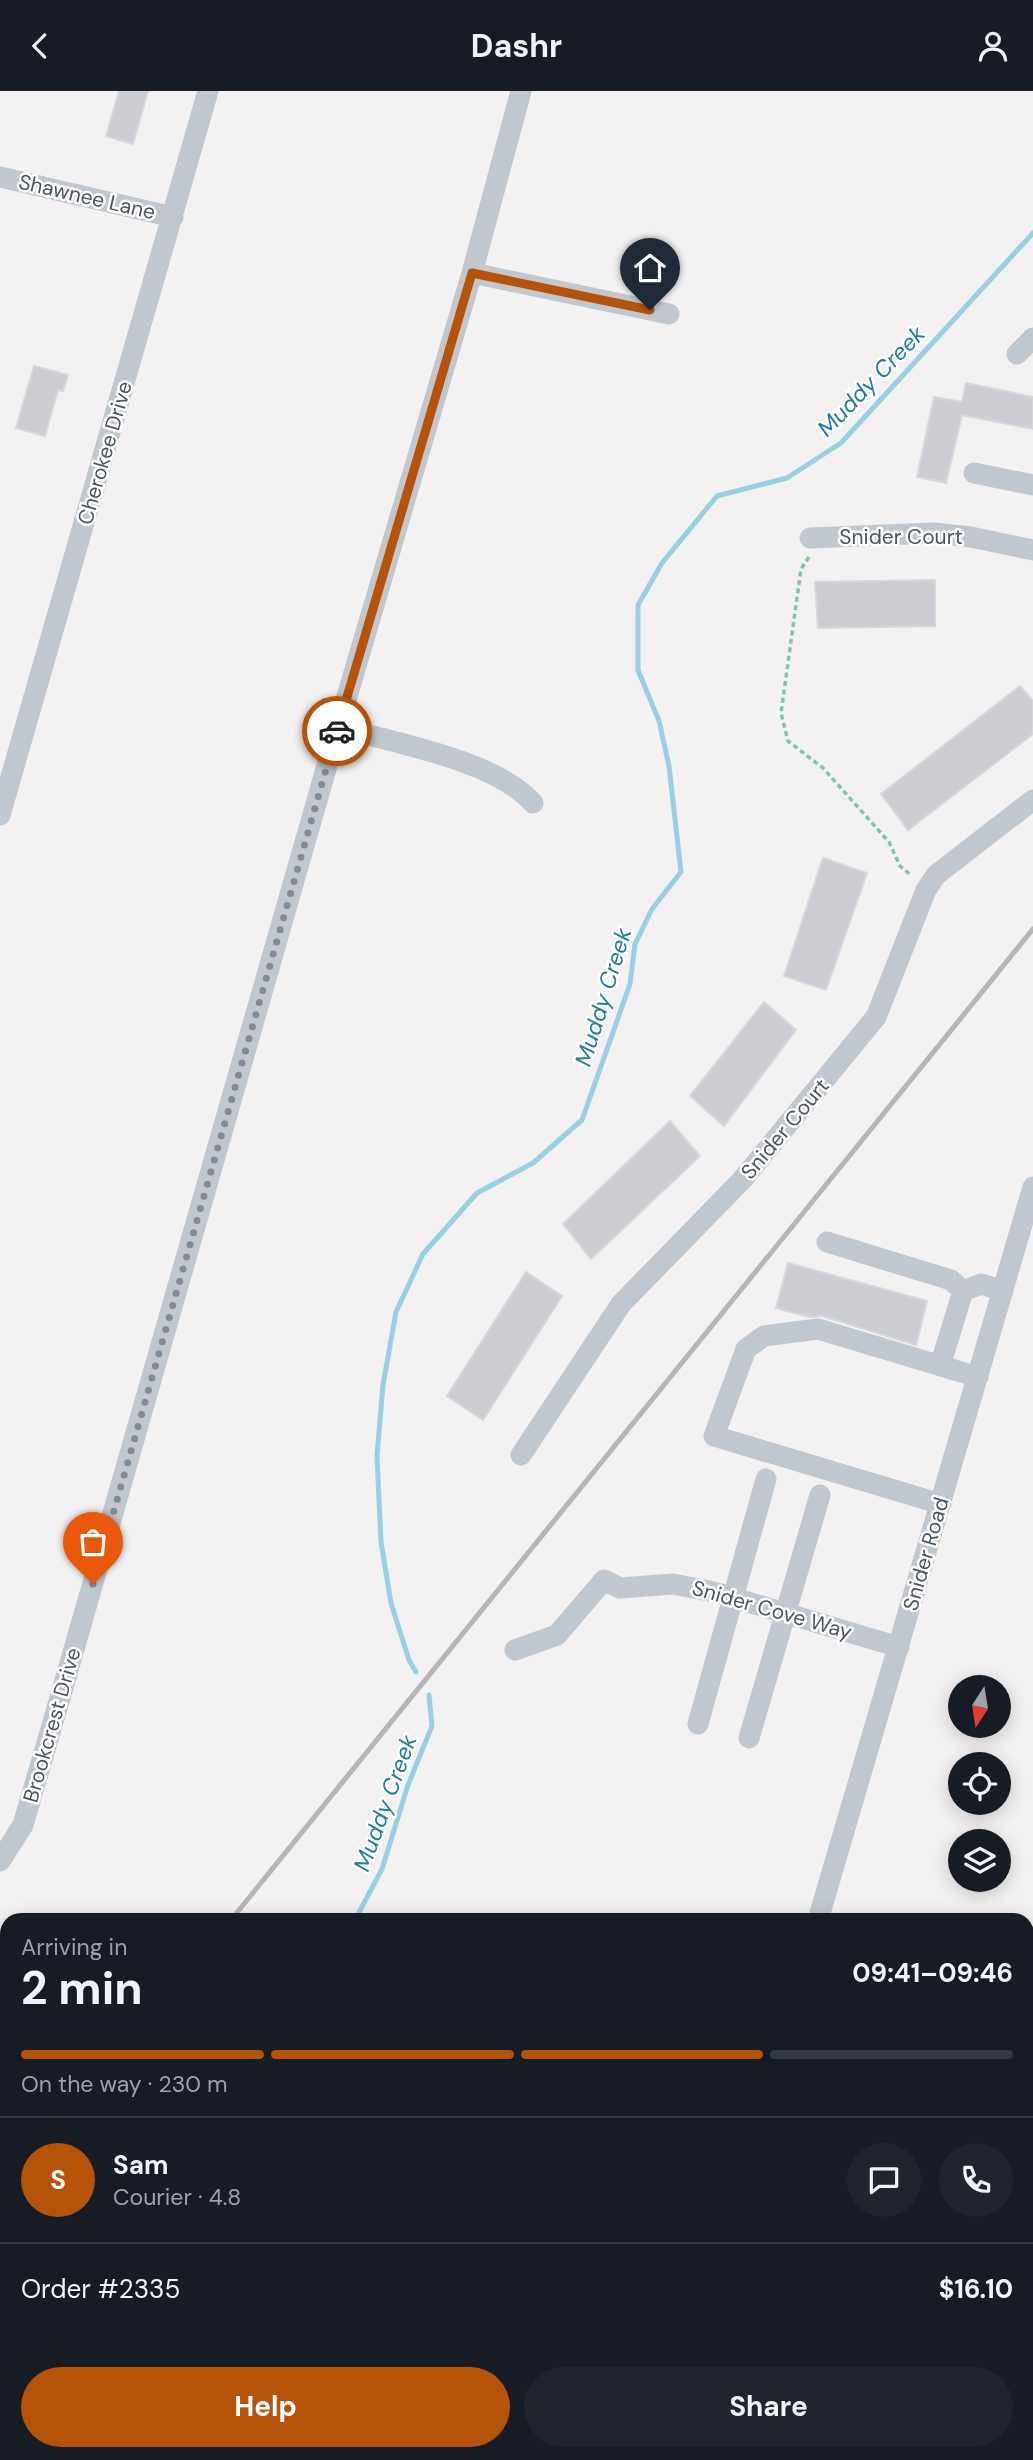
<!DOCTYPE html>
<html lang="en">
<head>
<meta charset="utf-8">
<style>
	body { margin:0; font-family:"DM Sans",sans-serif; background:#20242c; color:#f1f3f6; height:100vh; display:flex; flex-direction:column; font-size:26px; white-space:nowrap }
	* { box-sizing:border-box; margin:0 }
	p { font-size:23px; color:#9ea1a6 }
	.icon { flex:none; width:38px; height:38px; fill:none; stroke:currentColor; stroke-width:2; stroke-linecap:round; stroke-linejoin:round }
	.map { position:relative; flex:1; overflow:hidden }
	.drawer { position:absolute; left:0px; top:1822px; width:1034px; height:548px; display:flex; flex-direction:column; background:#171b24; border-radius:21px 21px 0 0; box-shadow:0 4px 18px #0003 }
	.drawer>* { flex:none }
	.needle { width:46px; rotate:192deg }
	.controls { position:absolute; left:948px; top:1584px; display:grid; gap:14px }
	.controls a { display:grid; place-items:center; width:63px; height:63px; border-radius:50%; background:#171b24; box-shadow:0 4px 18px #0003; font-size:35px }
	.pin { position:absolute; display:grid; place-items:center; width:60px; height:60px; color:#fff; margin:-72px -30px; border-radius:50% 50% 50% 0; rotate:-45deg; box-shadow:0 0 7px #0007 }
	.pin .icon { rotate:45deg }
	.courier { position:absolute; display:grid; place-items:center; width:70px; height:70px; margin:-35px; border:5px solid #b45309; border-radius:50%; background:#fff; color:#222; box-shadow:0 2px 9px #0007 }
	.overview em { font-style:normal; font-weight:700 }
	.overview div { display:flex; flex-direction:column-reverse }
	.overview { display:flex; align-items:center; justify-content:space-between; height:119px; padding:0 21px }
	h1 { font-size:46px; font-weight:700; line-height:52px }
	.bar { display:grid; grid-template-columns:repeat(4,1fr); gap:10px 7px; align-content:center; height:84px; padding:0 21px }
	.bar i { height:9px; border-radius:5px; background:#363941 }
	.bar .on { background:#b45309 }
	.bar p { grid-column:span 4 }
	.line { display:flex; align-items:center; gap:18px; padding:0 21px; border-top:2px solid #363941 }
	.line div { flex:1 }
	.round { display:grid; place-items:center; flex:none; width:74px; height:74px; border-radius:37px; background:#20242c }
	.primary-button { display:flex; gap:14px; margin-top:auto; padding:14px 21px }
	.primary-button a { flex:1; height:80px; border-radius:42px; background:#b45309; color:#fff; font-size:28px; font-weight:700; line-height:80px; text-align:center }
	.primary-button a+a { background:#20242c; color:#f1f3f6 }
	header { display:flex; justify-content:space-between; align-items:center; height:91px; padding:0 21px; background:#171b24; font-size:32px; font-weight:700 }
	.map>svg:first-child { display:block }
	.commercial { fill:#fbf7ed }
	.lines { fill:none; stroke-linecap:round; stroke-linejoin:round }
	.stream { stroke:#97d0e2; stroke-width:5 }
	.building { fill:#cbcdd3; stroke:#d6d7db; stroke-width:2 }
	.path { stroke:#81c5a6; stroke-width:3.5; stroke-dasharray:5 3.5; stroke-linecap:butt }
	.minor { stroke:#c1c7ce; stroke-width:21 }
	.rail { stroke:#b4b6ba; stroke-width:5 }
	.done { stroke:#868a90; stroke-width:7; stroke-dasharray:0 12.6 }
	.route { stroke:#b45309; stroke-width:9 }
	.labels { text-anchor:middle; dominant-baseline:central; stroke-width:5; stroke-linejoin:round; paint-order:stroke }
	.street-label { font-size:21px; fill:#4b535c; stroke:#fff }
	.water-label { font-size:23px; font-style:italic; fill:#1d7d9c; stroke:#fff }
</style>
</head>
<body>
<header><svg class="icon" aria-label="back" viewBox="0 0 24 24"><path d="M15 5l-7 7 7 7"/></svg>Dashr<svg class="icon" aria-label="person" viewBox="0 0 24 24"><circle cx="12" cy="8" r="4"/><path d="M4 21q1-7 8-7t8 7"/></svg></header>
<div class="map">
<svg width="1033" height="2369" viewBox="0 0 1033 2369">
	<rect width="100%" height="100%" fill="#f3f1f1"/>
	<path class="commercial" d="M 1033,1932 L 1033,2369 L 889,2369 L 895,2362 L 1027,2362 L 1027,1951 Z"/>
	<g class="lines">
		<path class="stream" d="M 416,1581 L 409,1569 L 391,1512 L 381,1451 L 377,1365 L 383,1294 L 396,1221 L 423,1163 L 477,1102 L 533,1072 L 582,1029 L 630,893 L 635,853 L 652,818 L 681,781 L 669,675 L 659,630 L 638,579 L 638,514 L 662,472 L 717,405 L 787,387 L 841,352 L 1033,142
			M 355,1829 L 382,1778 L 408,1694 L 432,1635 L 429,1604
			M 0,1982 L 7,1975"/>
	</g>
	<path class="building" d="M 119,0 L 148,0 L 133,53 L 106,45 Z
		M 34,275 L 68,284 L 63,300 L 58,299 L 45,345 L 16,337 Z
		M 966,292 L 1033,306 L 1033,338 L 962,324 L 946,392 L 917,386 L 934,306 L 962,311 Z
		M 935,489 L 935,535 L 818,537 L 815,491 Z
		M 1020,595 L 1033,610 L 1033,643 L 908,739 L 881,703 Z
		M 823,767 L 867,782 L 826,899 L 784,885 Z
		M 764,911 L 796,939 L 724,1035 L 690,1005 Z
		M 670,1030 L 700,1065 L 591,1168 L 563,1133 Z
		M 788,1172 L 927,1210 L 916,1254 L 822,1225 L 809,1226 L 776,1217 Z
		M 526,1181 L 562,1205 L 483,1329 L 447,1305 Z"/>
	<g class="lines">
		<path class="path" d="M 809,466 L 801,478 L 781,622 L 788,650 L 823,677 L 889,751 L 900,775 L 912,785
			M 231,2362 L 247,2369
			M 204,2369 L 226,2362"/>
		<path class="minor" d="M 0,86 L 173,126
			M 472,182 L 669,223
			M 1017,263 L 1033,247
			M 974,382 L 1033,394
			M 810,447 L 934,442 L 971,446 L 1033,459
			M 338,636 C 394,652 495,669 533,712
			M 0,724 L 208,0
			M 827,1151 L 951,1189 L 963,1200
			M 940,1275 L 963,1200 L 981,1193 L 1003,1200
			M 521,1364 L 621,1213 L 742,1089 L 876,926 L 926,799 L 936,784 L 1033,709
			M 941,1413 L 714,1345 L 746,1258 L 764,1245 L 818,1238 L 978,1286
			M 515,1559 L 557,1544 L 604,1489 L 620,1497 L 673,1493 L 714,1501 L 899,1556
			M 698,1633 L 766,1388
			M 749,1647 L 820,1404
			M 0,1770 L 23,1734 L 62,1600 L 338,636 L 472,182 L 521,0
			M 818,1829 L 1033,1096
			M 1027,2139 L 1033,2136
			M 1027,2250 L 1033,2260
			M 428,2362 L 442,2369
			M 470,2369 L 472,2362
			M 660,2369 L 662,2362"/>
		<path class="rail" d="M 231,1829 L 1033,838
			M 0,2114 L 7,2105"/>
	</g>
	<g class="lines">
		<path class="done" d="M 93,1493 L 337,640"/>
		<path class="route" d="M 337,640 L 472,182 L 650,219"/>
	</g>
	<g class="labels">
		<g class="street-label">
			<text transform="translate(87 106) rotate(13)">Shawnee Lane</text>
			<text transform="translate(105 362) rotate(-74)">Cherokee Drive</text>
			<text x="901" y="446">Snider Court</text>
			<text transform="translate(785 1038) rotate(-50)">Snider Court</text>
			<text transform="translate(926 1463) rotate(-74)">Snider Road</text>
			<text transform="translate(772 1519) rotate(16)">Snider Cove Way</text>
			<text transform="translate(52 1634) rotate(-74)">Brookcrest Drive</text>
		</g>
		<g class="water-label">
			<text transform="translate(871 290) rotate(-46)">Muddy Creek</text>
			<text transform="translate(603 906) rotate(-73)">Muddy Creek</text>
			<text transform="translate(385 1712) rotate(-70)">Muddy Creek</text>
		</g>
	</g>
</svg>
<div class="controls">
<a><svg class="needle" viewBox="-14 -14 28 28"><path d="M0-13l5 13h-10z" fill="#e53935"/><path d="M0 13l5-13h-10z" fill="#9ea1a6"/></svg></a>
<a><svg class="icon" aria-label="locate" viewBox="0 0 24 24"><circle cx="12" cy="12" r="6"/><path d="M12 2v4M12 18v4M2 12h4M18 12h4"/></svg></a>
<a><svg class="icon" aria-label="layers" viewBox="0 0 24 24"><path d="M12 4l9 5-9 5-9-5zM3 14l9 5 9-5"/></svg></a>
</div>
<div class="pin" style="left:93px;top:1493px;background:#ea580c"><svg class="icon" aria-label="bag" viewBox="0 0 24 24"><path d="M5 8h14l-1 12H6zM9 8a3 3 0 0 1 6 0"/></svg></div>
<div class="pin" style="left:650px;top:219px;background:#1f2937"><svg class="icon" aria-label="home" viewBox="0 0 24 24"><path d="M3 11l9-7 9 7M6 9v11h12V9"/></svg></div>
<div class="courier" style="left:337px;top:640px"><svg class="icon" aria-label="car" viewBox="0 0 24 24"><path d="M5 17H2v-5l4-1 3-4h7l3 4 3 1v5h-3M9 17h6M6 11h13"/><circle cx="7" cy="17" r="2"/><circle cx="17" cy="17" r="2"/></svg></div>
<section class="drawer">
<div class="overview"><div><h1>2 min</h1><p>Arriving in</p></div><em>09:41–09:46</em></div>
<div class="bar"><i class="on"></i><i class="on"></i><i class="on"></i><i></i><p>On the way · 230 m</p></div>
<div class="line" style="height:126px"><b class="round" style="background:#b45309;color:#fff">S</b><div><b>Sam</b><p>Courier · 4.8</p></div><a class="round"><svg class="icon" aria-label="chat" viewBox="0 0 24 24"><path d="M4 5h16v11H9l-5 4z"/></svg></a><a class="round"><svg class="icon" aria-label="phone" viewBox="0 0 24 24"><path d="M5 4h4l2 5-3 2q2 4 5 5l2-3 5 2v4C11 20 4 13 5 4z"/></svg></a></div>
<div class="line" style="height:91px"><div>Order #2335</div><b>$16.10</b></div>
<div class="primary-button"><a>Help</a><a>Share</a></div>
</section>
</div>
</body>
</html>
